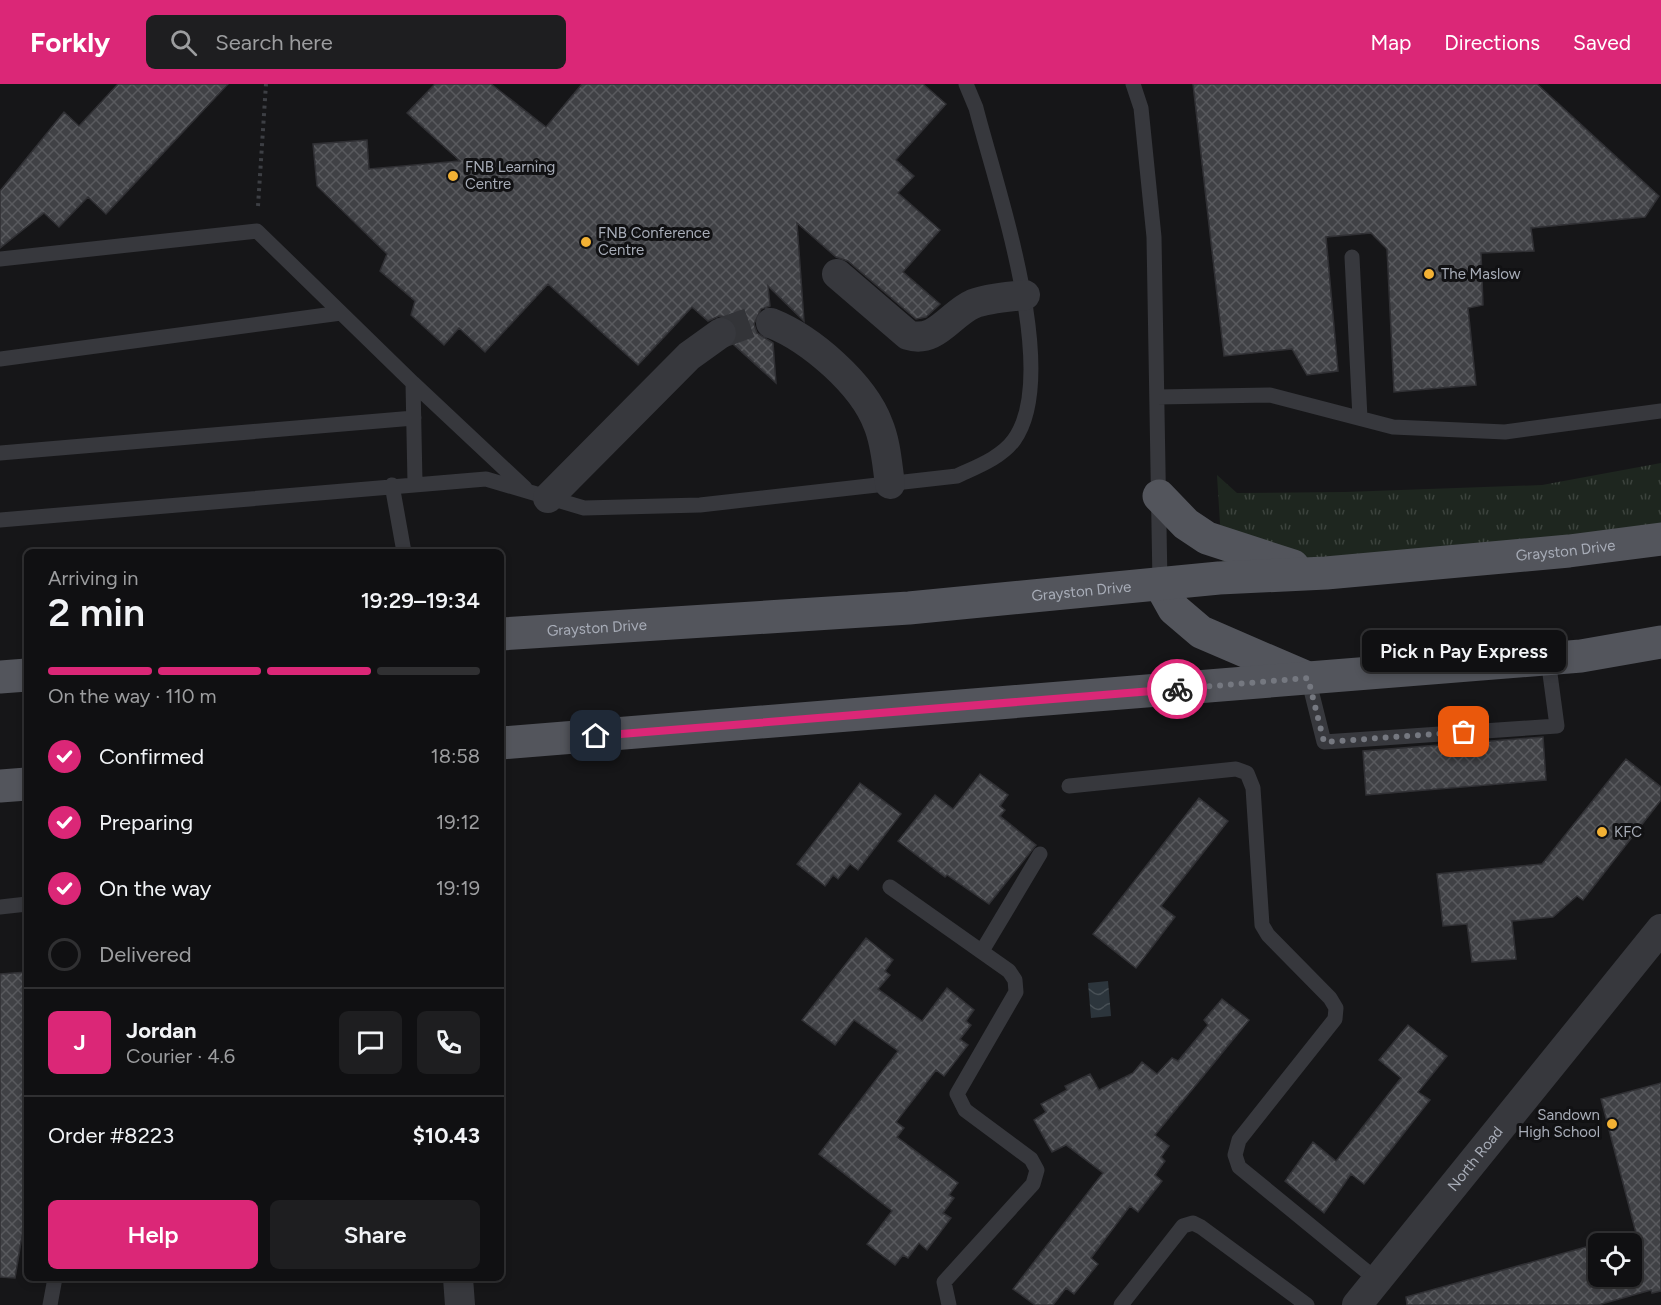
<!DOCTYPE html>
<html lang="en">
<head>
<meta charset="utf-8">
<style>
	body { margin:0; font-family:Figtree,sans-serif; background:#1e1e20; color:#f1f3f6; height:100vh; display:flex; flex-direction:column; font-size:22px; white-space:nowrap }
	* { box-sizing:border-box; margin:0 }
	p { font-size:20px; color:#9c9d9f }
	.icon { flex:none; width:33px; height:33px; fill:none; stroke:currentColor; stroke-width:2; stroke-linecap:round; stroke-linejoin:round }
	.map { position:relative; flex:1; overflow:hidden }
	.sheet { position:absolute; left:24px; top:465px; width:480px; height:732px; display:flex; flex-direction:column; background:#101012; border-radius:9px; box-shadow:0 3px 9px #0003,0 0 0 2px #303032 }
	.sheet>* { flex:none }
	.controls { position:absolute; left:1588px; top:1149px; display:grid; gap:12px }
	.controls a { display:grid; place-items:center; width:54px; height:54px; border-radius:9px; background:#101012; box-shadow:0 3px 9px #0003,0 0 0 2px #303032; font-size:30px }
	.pin { position:absolute; display:grid; place-items:center; width:51px; height:51px; color:#fff; margin:-26px; border-radius:12px; box-shadow:0 3px 9px #0006 }
	.courier { position:absolute; display:grid; place-items:center; width:60px; height:60px; margin:-30px; border:4px solid #db2777; border-radius:50%; background:#fff; color:#222; box-shadow:0 2px 8px #0007 }
	.bubble { position:absolute; height:42px; border-radius:9px; background:#101012; box-shadow:0 3px 9px #0003,0 0 0 2px #303032; font-size:20px; font-weight:600; line-height:42px; text-align:center }
	.summary em { font-style:normal; font-weight:600 }
	.summary div { display:flex; flex-direction:column-reverse }
	.summary { display:flex; align-items:center; justify-content:space-between; height:102px; padding:0 24px }
	h1 { font-size:39px; font-weight:600; line-height:45px }
	.bar { display:grid; grid-template-columns:repeat(4,1fr); gap:9px 6px; align-content:center; height:72px; padding:0 24px }
	.bar i { height:8px; border-radius:4px; background:#303032 }
	.bar .selected { background:#db2777 }
	.bar p { grid-column:span 4 }
	.line { display:flex; align-items:center; gap:15px; padding:0 24px; border-top:2px solid #303032 }
	.line div { flex:1 }
	.round { display:grid; place-items:center; flex:none; width:63px; height:63px; border-radius:9px; background:#1e1e20 }
	ol { padding:0 24px; list-style:none }
	li { display:flex; align-items:center; gap:18px; height:66px }
	li p { margin-inline-start:auto }
	li .icon { padding:6px; border-radius:50%; background:#db2777; color:#fff; stroke-width:4 }
	li:last-child { color:#9c9d9f }
	li i { width:33px; height:33px; border:3px solid #303032; border-radius:50% }
	.cta { display:flex; gap:12px; margin-top:auto; padding:12px 24px }
	.cta a { flex:1; height:69px; border-radius:9px; background:#db2777; color:#fff; font-size:24px; font-weight:600; line-height:69px; text-align:center }
	.cta a+a { background:#1e1e20; color:#f1f3f6 }
	header { display:flex; align-items:center; gap:36px; box-sizing:border-box; height:84px; padding:0 30px; background:#db2777; color:#fff }
	header strong { font-size:28px }
	nav { display:flex; gap:33px; margin-inline-start:auto; font-size:21px }
	.search { width:420px; height:54px; background:#1e1e20; display:flex; align-items:center; gap:15px; box-sizing:border-box; padding:0 21px; border-radius:9px; color:#9c9d9f; font-size:22px }
	.map>svg:first-child { display:block }
	.grass { fill:url(#grass-tufts) }
	.water { fill:url(#water-waves) }
	.building { fill:url(#building-cross-hatch); stroke:#303034; stroke-width:1.5; fill-rule:evenodd }
	.lines { fill:none; stroke-linecap:round; stroke-linejoin:round }
	.minor-tunnel { stroke:#333438; stroke-width:30; stroke-dasharray:30 15; stroke-linecap:butt }
	.path { stroke:#3d3f44; stroke-width:4; stroke-dasharray:3 4.5; stroke-linecap:butt }
	.service { stroke:#37383d; stroke-width:15 }
	.minor { stroke:#37383d; stroke-width:30 }
	.primary { stroke:#53555c; stroke-width:33 }
	.done { stroke:#757880; stroke-width:6; stroke-dasharray:0 10.8 }
	.route { stroke:#db2777; stroke-width:8 }
	.poi-dot { fill:#f2b134; stroke:#111113; stroke-width:2 }
	.labels { text-anchor:middle; dominant-baseline:central; stroke-width:6; stroke-linejoin:round; paint-order:stroke }
	.poi-label { font-size:15px; fill:#a8adb8; stroke:#111113; text-anchor:start }
	.street-label { font-size:15px; fill:#a8adb8; stroke:#111113 }
</style>
</head>
<body>
<header>
<strong>Forkly</strong>
<div class="search"><svg class="icon" aria-label="search" viewBox="0 0 24 24"><circle cx="10" cy="10" r="6"/><path d="M15 15l6 6"/></svg>Search here</div>
<nav><a>Map</a><a>Directions</a><a>Saved</a></nav>
</header>
<div class="map">
<svg width="1661" height="1221" viewBox="0 0 1661 1221">
	<defs>
		<pattern id="grass-tufts" width="24" height="20" patternUnits="userSpaceOnUse" patternTransform="scale(1.5)"><rect width="24" height="20" fill="#1e261f"/><path d="M3 7l-1-3M5 7V3M7 7l1-3M15 17l-1-3M17 17v-4M19 17l1-3" fill="none" stroke="#3c433d"/></pattern>
		<pattern id="water-waves" width="16" height="10" patternUnits="userSpaceOnUse" patternTransform="scale(1.5)"><rect width="16" height="10" fill="#2c353c"/><path d="M0 5q4-4 8 0t8 0" fill="none" stroke="#485056"/></pattern>
		<pattern id="building-cross-hatch" width="8" height="8" patternUnits="userSpaceOnUse" patternTransform="scale(1.5)"><rect width="8" height="8" fill="#404145"/><path d="M0 0l8 8M0 8l8-8" fill="none" stroke="#595a5e"/></pattern>
	</defs>
	<rect width="100%" height="100%" fill="#161618"/>
	<path class="grass" d="M 1661,379 L 1661,453 L 1224,505 L 1217,391 L 1237,409 L 1345,408 L 1542,401 Z"/>
	<path class="water" d="M 1108,897 L 1111,932 L 1091,934 L 1088,899 Z"/>
	<path class="building" d="M 118,0 L 228,0 L 106,130 L 88,113 L 59,143 L 44,129 L 0,164 L 0,107 L 64,28 L 79,42 Z
		M 435,0 L 491,0 L 546,43 L 582,0 L 923,0 L 946,20 L 896,76 L 914,92 L 898,109 L 940,146 L 903,188 L 940,220 L 926,233 L 916,235 L 848,177 L 836,173 L 797,139 L 804,237 L 768,202 L 770,222 L 761,225 L 754,240 L 757,249 L 773,259 L 776,299 L 733,260 L 738,247 L 735,238 L 728,233 L 719,232 L 708,237 L 692,223 L 638,281 L 548,200 L 485,268 L 459,244 L 444,261 L 411,231 L 415,217 L 380,187 L 387,170 L 317,102 L 313,60 L 367,56 L 369,85 L 460,77 L 407,29 Z
		M 1193,0 L 1537,0 L 1659,112 L 1645,133 L 1531,144 L 1534,167 L 1481,169 L 1483,221 L 1468,224 L 1476,301 L 1394,308 L 1387,165 L 1371,149 L 1326,153 L 1338,287 L 1307,291 L 1292,265 L 1224,272 Z
		M 1543,653 L 1546,696 L 1366,711 L 1363,667 Z
		M 1626,675 L 1661,703 L 1661,716 L 1583,816 L 1577,812 L 1553,833 L 1512,837 L 1516,875 L 1472,878 L 1467,840 L 1443,842 L 1437,790 L 1542,780 Z
		M 980,690 L 1008,711 L 1000,722 L 1005,726 L 1000,732 L 1036,761 L 989,820 L 947,791 L 945,793 L 898,757 L 935,711 L 953,725 Z
		M 860,699 L 901,730 L 858,786 L 850,780 L 838,795 L 833,791 L 825,802 L 797,780 Z
		M 1199,714 L 1228,737 L 1161,822 L 1175,833 L 1136,884 L 1093,850 Z
		M 866,854 L 893,876 L 885,887 L 890,891 L 878,905 L 922,937 L 947,904 L 974,926 L 966,937 L 971,941 L 960,955 L 968,961 L 944,992 L 936,986 L 896,1038 L 904,1044 L 897,1053 L 958,1099 L 949,1111 L 954,1114 L 943,1129 L 951,1134 L 927,1166 L 919,1159 L 908,1174 L 903,1171 L 895,1181 L 867,1160 L 892,1127 L 819,1070 L 898,967 L 854,936 L 835,961 L 802,936 Z
		M 27,888 L 27,1122 L 15,1194 L 0,1193 L 0,890 Z
		M 1222,915 L 1249,936 L 1155,1051 L 1169,1062 L 1161,1073 L 1165,1077 L 1155,1091 L 1162,1097 L 1138,1128 L 1130,1122 L 1091,1174 L 1098,1180 L 1074,1210 L 1066,1204 L 1053,1221 L 1035,1221 L 1013,1205 L 1103,1089 L 1066,1061 L 1052,1068 L 1034,1036 L 1046,1028 L 1041,1020 L 1067,1006 L 1065,1002 L 1090,990 L 1099,1006 L 1133,989 L 1142,978 L 1157,990 L 1172,974 L 1178,977 L 1208,941 L 1204,936 Z
		M 1408,941 L 1447,972 L 1418,1008 L 1430,1016 L 1364,1100 L 1351,1090 L 1324,1129 L 1285,1097 L 1313,1058 L 1336,1077 L 1401,994 L 1379,976 Z
		M 1661,999 L 1661,1207 L 1652,1209 L 1651,1206 L 1598,1221 L 1407,1221 L 1406,1213 L 1636,1149 L 1601,1015 ZM 1599,1160 L 1632,1160 L 1632,1192 L 1599,1192 Z"/>
	<g class="lines">
		<path class="minor-tunnel" d="M 721,249 L 752,238 L 771,239"/>
		<path class="path" d="M 258,122 L 266,0"/>
		<path class="service" d="M 1133,0 L 1141,24 L 1154,153 L 1160,500
			M 1352,173 L 1360,334
			M 0,175 L 257,147 L 413,299 L 415,399
			M 0,275 L 341,229
			M 413,299 L 525,404
			M 1157,313 L 1270,311 L 1393,343 L 1505,348 L 1661,327
			M 0,369 L 414,334
			M 392,401 L 404,468
			M 0,436 L 486,395 L 584,424 L 700,421 L 957,392 C 976,383 1001,374 1014,356 C 1062,290 995,99 976,24 L 966,0
			M 1308,594 L 1324,658 L 1557,642 L 1548,575
			M 1069,702 L 1236,685 L 1247,689 L 1253,704 L 1262,841 L 1268,851 L 1330,914 L 1336,924 L 1335,935 L 1239,1056 L 1235,1071 L 1239,1083 L 1377,1196
			M 890,803 L 1009,887 L 1015,896 L 1016,908 L 957,1010 L 965,1026 L 1031,1075 L 1037,1086 L 1033,1100 L 944,1198 L 949,1221
			M 0,823 L 27,820
			M 982,867 L 1040,770
			M 50,1221 L 55,1194
			M 1121,1221 L 1183,1142 L 1193,1139 L 1201,1143 L 1307,1221"/>
		<g class="minor">
			<path d="M 837,190 L 908,251 C 936,260 950,230 973,220 C 988,214 1009,213 1025,211"/>
			<path d="M 771,239 C 811,255 863,300 878,340 C 886,359 887,380 890,400"/>
			<path d="M 548,414 L 689,272 L 721,249"/>
			<path d="M 458,1194 L 460,1221"/>
			<path id="s1" d="M 1357,1221 L 1661,845"/>
		</g>
		<g class="primary">
			<path d="M 1159,412 L 1186,440 L 1207,454 L 1293,482"/>
			<path d="M 1160,500 L 1174,525 L 1201,548 L 1303,592"/>
			<path id="s2" d="M 501,550 L 909,524 L 1219,494 L 1326,489 L 1569,467 L 1661,455"/>
			<path d="M 0,593 L 27,591"/>
			<path d="M 501,659 L 1581,572 L 1661,558"/>
			<path d="M 0,702 L 27,700"/>
		</g>
	</g>
	<g class="lines">
		<path class="done" d="M 1177,605 L 1308,594 L 1324,658 L 1464,648"/>
		<path class="route" d="M 596,652 L 1177,605"/>
	</g>
	<g class="poi-dot">
		<circle cx="453" cy="92" r="6"/>
		<circle cx="586" cy="158" r="6"/>
		<circle cx="1429" cy="190" r="6"/>
		<circle cx="1602" cy="748" r="6"/>
		<circle cx="1612" cy="1040" r="6"/>
	</g>
	<g class="labels">
		<g class="poi-label">
			<text x="465" y="83">FNB Learning<tspan x="465" dy="17">Centre</tspan></text>
			<text x="598" y="149">FNB Conference<tspan x="598" dy="17">Centre</tspan></text>
			<text x="1441" y="190">The Maslow</text>
			<text x="1614" y="748">KFC</text>
			<text x="1600" y="1031" text-anchor="end">Sandown<tspan x="1600" dy="17">High School</tspan></text>
		</g>
		<g class="street-label">
			<text stroke="none"><textPath href="#s2" startOffset="1068">Grayston Drive</textPath></text>
			<text stroke="none"><textPath href="#s2" startOffset="582">Grayston Drive</textPath></text>
			<text stroke="none"><textPath href="#s2" startOffset="96">Grayston Drive</textPath></text>
			<text stroke="none"><textPath href="#s1" startOffset="188">North Road</textPath></text>
		</g>
	</g>
</svg>
<div class="controls">
<a><svg class="icon" aria-label="locate" viewBox="0 0 24 24"><circle cx="12" cy="12" r="6"/><path d="M12 2v4M12 18v4M2 12h4M18 12h4"/></svg></a>
</div>
<div class="pin" style="left:1464px;top:648px;background:#ea580c"><svg class="icon" aria-label="bag" viewBox="0 0 24 24"><path d="M5 8h14l-1 12H6zM9 8a3 3 0 0 1 6 0"/></svg></div>
<div class="pin" style="left:596px;top:652px;background:#1f2937"><svg class="icon" aria-label="home" viewBox="0 0 24 24"><path d="M3 11l9-7 9 7M6 9v11h12V9"/></svg></div>
<div class="courier" style="left:1177px;top:605px"><svg class="icon" aria-label="bike" viewBox="0 0 24 24"><circle cx="6" cy="16" r="4"/><circle cx="18" cy="16" r="4"/><path d="M6 16l4-8h5l3 8M10 8l3 8H6M13 5h3"/></svg></div>
<div class="bubble" style="left:1362px;top:546px;width:204px">Pick n Pay Express</div>
<section class="sheet">
<div class="summary"><div><h1>2 min</h1><p>Arriving in</p></div><em>19:29–19:34</em></div>
<div class="bar"><i class="selected"></i><i class="selected"></i><i class="selected"></i><i></i><p>On the way · 110 m</p></div>
<ol>
<li><svg class="icon" aria-label="check" viewBox="0 0 24 24"><path d="M5 12l5 5 9-10"/></svg>Confirmed<p>18:58</p></li>
<li><svg class="icon" aria-label="check" viewBox="0 0 24 24"><path d="M5 12l5 5 9-10"/></svg>Preparing<p>19:12</p></li>
<li><svg class="icon" aria-label="check" viewBox="0 0 24 24"><path d="M5 12l5 5 9-10"/></svg>On the way<p>19:19</p></li>
<li><i></i>Delivered</li>
</ol>
<div class="line" style="height:108px"><b class="round" style="background:#db2777;color:#fff">J</b><div><b>Jordan</b><p>Courier · 4.6</p></div><a class="round"><svg class="icon" aria-label="chat" viewBox="0 0 24 24"><path d="M4 5h16v11H9l-5 4z"/></svg></a><a class="round"><svg class="icon" aria-label="phone" viewBox="0 0 24 24"><path d="M5 4h4l2 5-3 2q2 4 5 5l2-3 5 2v4C11 20 4 13 5 4z"/></svg></a></div>
<div class="line" style="height:78px"><div>Order #8223</div><b>$10.43</b></div>
<div class="cta"><a>Help</a><a>Share</a></div>
</section>
</div>
</body>
</html>
